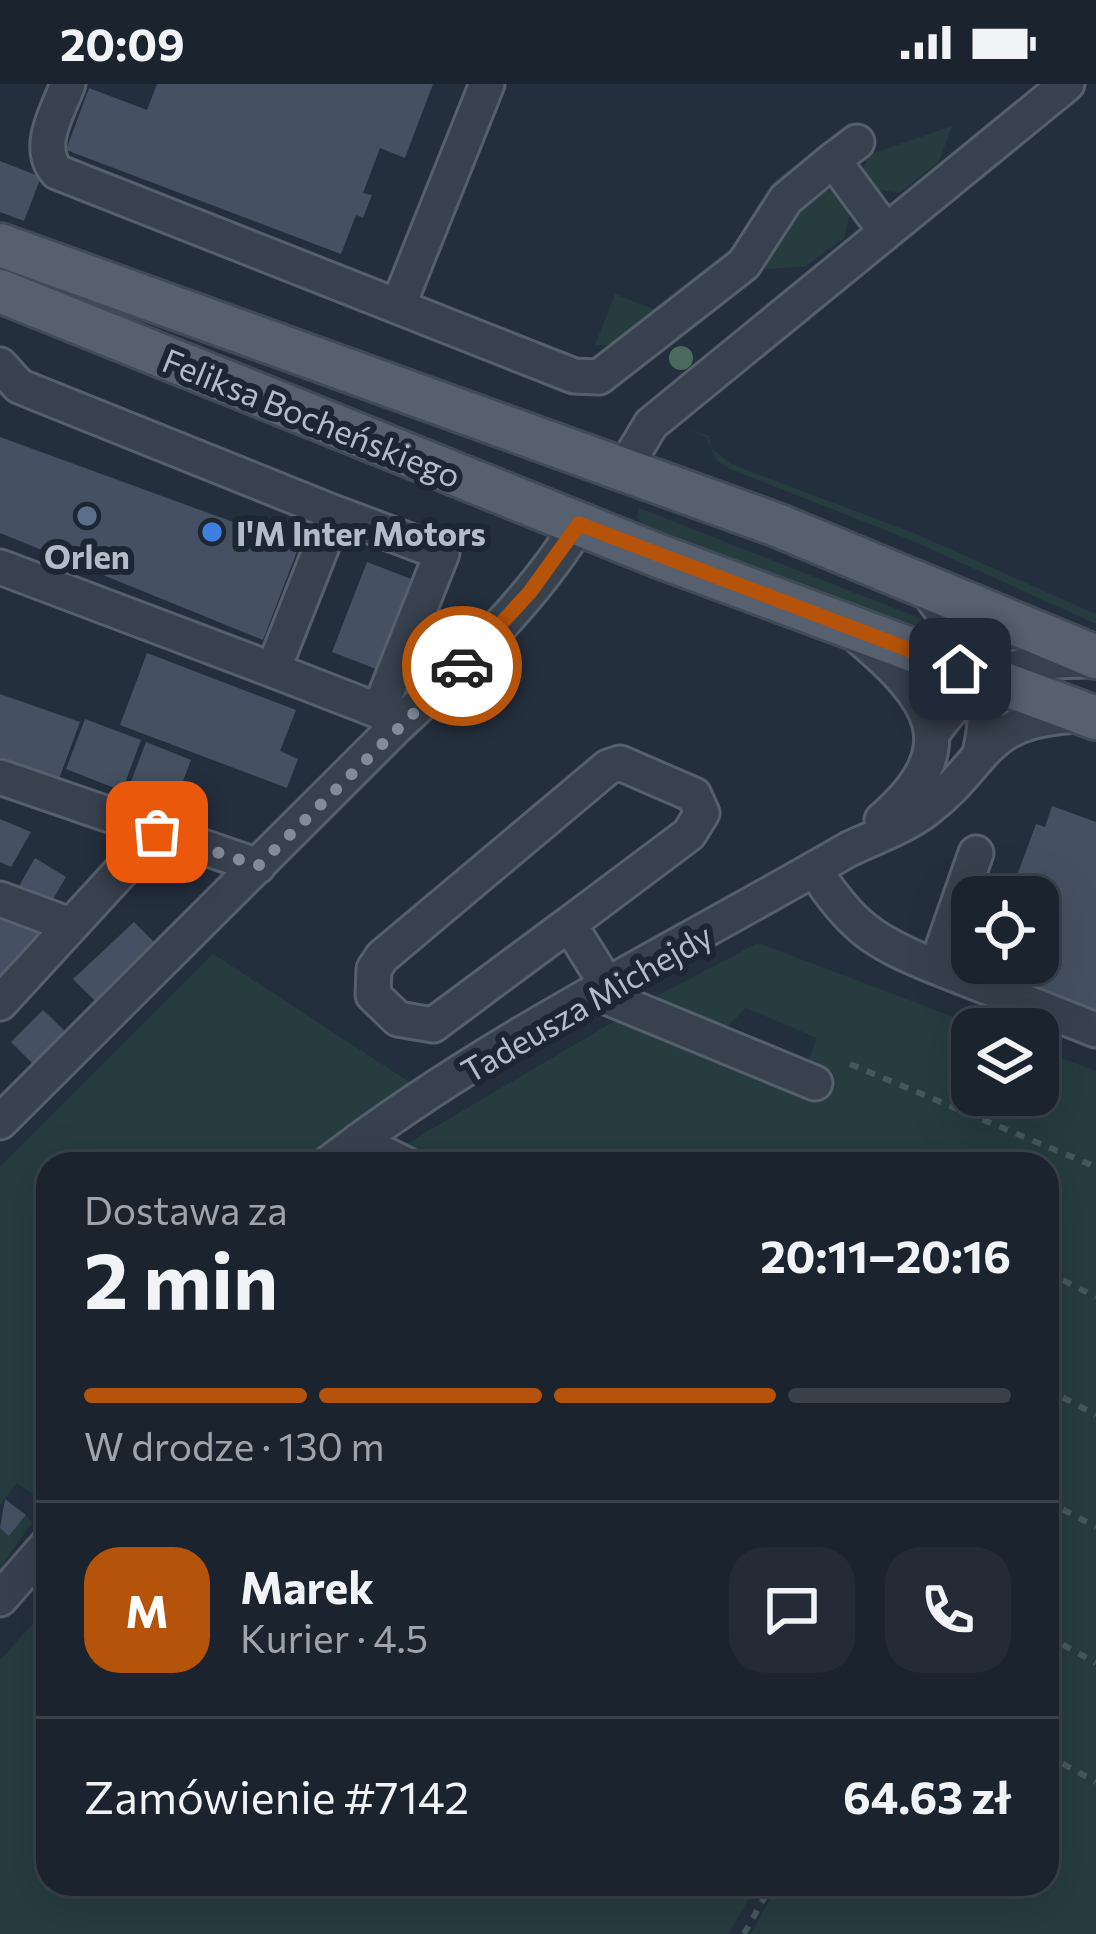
<!DOCTYPE html>
<html lang="pl">
<head>
<meta charset="utf-8">
<style>
	body { margin:0; font-family:Commissioner,sans-serif; background:#242b36; color:#f1f3f6; height:100vh; display:flex; flex-direction:column; font-size:45px; white-space:nowrap }
	* { box-sizing:border-box; margin:0 }
	p { font-size:39px; color:#a0a4aa }
	.icon { flex:none; width:66px; height:66px; fill:none; stroke:currentColor; stroke-width:2; stroke-linecap:round; stroke-linejoin:round }
	.map { position:relative; flex:1; overflow:hidden }
	.details { position:absolute; left:36px; top:1068px; width:1023px; height:744px; display:flex; flex-direction:column; background:#1b232e; border-radius:36px; box-shadow:0 12px 48px #0002,0 0 0 3px #39404a }
	.details>* { flex:none }
	.buttons { position:absolute; left:951px; top:792px; display:grid; gap:24px }
	.buttons a { display:grid; place-items:center; width:108px; height:108px; border-radius:24px; background:#1b232e; box-shadow:0 12px 48px #0002,0 0 0 3px #39404a; font-size:60px }
	.pin { position:absolute; display:grid; place-items:center; width:102px; height:102px; color:#fff; margin:-51px; border-radius:24px; box-shadow:0 6px 18px #0006 }
	.courier { position:absolute; display:grid; place-items:center; width:120px; height:120px; margin:-60px; border:9px solid #b45309; border-radius:50%; background:#fff; color:#222; box-shadow:0 3px 15px #0007 }
	.overview em { font-style:normal; font-weight:700 }
	.overview div { display:flex; flex-direction:column-reverse }
	.overview { display:flex; align-items:center; justify-content:space-between; height:204px; padding:0 48px }
	h1 { font-size:78px; font-weight:700; line-height:90px }
	.bar { display:grid; grid-template-columns:repeat(4,1fr); gap:18px 12px; align-content:center; height:144px; padding:0 48px }
	.bar i { height:15px; border-radius:9px; background:#39404a }
	.bar .selected { background:#b45309 }
	.bar p { grid-column:span 4 }
	.line { display:flex; align-items:center; gap:30px; padding:0 48px; border-top:3px solid #39404a }
	.line div { flex:1 }
	.round { display:grid; place-items:center; flex:none; width:126px; height:126px; border-radius:36px; background:#242b36 }
	.status { display:flex; justify-content:space-between; align-items:center; height:84px; padding:0 60px; background:#1b232e; direction:ltr }
	.status svg { height:33px; fill:currentColor }
	.map>svg:first-child { display:block }
	.green { fill:#263c3f }
	.building { fill:#455162 }
	.lines { fill:none; stroke-linecap:round; stroke-linejoin:round }
	.minor-casing { stroke:#565f6c; stroke-width:39 }
	.major-casing { stroke:#414a57; stroke-width:48 }
	.path { stroke:#44595c; stroke-width:6; stroke-dasharray:9 9; stroke-linecap:butt }
	.minor { stroke:#38414e; stroke-width:33 }
	.major { stroke:#56606e; stroke-width:42 }
	.tree { fill:#4b6a5d }
	.done { stroke:#828b98; stroke-width:12; stroke-dasharray:0 21.6 }
	.route { stroke:#b45309; stroke-width:15 }
	.service-dot { fill:#5c6f8a; stroke:#1d2633; stroke-width:4.5 }
	.shop-dot { fill:#3f7fe0; stroke:#1d2633; stroke-width:4.5 }
	.labels { text-anchor:middle; dominant-baseline:central; stroke-width:12; stroke-linejoin:round; paint-order:stroke }
	.street-label { font-size:33px; fill:#b4bcc9; stroke:#1d2633 }
	.poi-label { font-size:33px; font-weight:bold; fill:#b4bcc9; stroke:#1d2633; text-anchor:start }
</style>
</head>
<body>
<div class="status"><b>20:09</b><svg viewBox="0 0 49 12"><path d="M0 12V9h3v3zM5 12V6h3v6zM10 12V3h3v9zM15 12V0h3v12zM26 1h20v11H26zM47 4h2v5h-2z"/></svg></div>
<div class="map">
<svg width="1096" height="1850" viewBox="0 0 1096 1850">
	<rect width="100%" height="100%" fill="#242f3e"/>
	<path class="green" d="M 849,38 L 874,69 L 952,42 L 939,77 L 900,109 L 872,105 L 863,87 L 868,68 L 848,44 L 780,97 L 736,166 L 616,261 L 595,261 L 615,210 L 653,225 L 732,163 L 772,99 Z
		M 821,105 L 839,106 L 852,121 L 844,154 L 804,183 L 762,185 L 794,131 Z
		M 687,345 L 709,352 L 711,364 L 731,380 L 916,450 L 1096,530 L 1096,540 L 913,457 L 730,385 L 716,376 L 706,353 Z
		M 639,424 L 919,534 L 949,559 L 652,449 L 637,434 Z
		M 758,859 L 986,945 L 972,945 L 972,1011 L 1038,1011 L 1038,965 L 1096,987 L 1096,1850 L 751,1850 L 778,1800 L 1047,1800 L 1047,1080 L 421,1080 L 401,1063 L 625,931 L 804,988 L 817,954 L 746,924 L 718,952 L 651,915 Z
		M 213,870 L 411,999 L 303,1080 L 48,1080 L 48,1409 L 39,1415 L 17,1399 L 0,1421 L 0,1083 Z
		M 26,1431 L 32,1439 L 0,1484 L 0,1444 L 10,1451 Z
		M 48,1523 L 48,1800 L 757,1800 L 729,1850 L 0,1850 L 0,1576 Z"/>
	<path class="building" d="M 157,0 L 433,0 L 405,74 L 380,64 L 363,109 L 372,111 L 363,134 L 356,131 L 341,170 L 66,66 L 89,4 L 147,26 Z
		M 0,77 L 41,93 L 24,137 L 0,128 Z
		M 0,353 L 299,462 L 263,556 L 0,449 Z
		M 367,478 L 419,498 L 384,588 L 332,568 Z
		M 147,569 L 296,626 L 280,667 L 298,675 L 287,704 L 120,641 Z
		M 0,610 L 80,638 L 59,695 L 0,673 Z
		M 85,635 L 141,656 L 122,707 L 66,685 Z
		M 146,658 L 191,676 L 172,726 L 127,708 Z
		M 1052,722 L 1096,738 L 1096,929 L 982,886 L 985,879 L 1038,879 L 1038,813 L 1009,813 L 1036,740 L 1045,743 Z
		M 0,735 L 31,748 L 11,783 L 0,778 Z
		M 35,774 L 66,793 L 52,817 L 19,802 Z
		M 0,829 L 39,845 L 33,862 L 5,896 L 0,893 Z
		M 134,838 L 158,862 L 99,921 L 73,895 Z
		M 43,926 L 69,951 L 36,983 L 11,958 Z
		M 5,1415 L 26,1431 L 9,1452 L 0,1444 Z"/>
	<g class="lines">
		<defs>
			<path id="minor" d="M 68,0 C 58,27 35,63 57,88 L 574,292 L 599,293 L 744,180 L 786,115 L 833,76 L 884,145
				M 833,76 L 857,58
				M 398,222 L 487,0
				M 0,281 L 19,302 L 41,311 L 335,429 L 273,586 L 379,627 L 397,642 C 464,580 530,519 579,440
				M 624,385 L 651,340 L 1067,0
				M 335,429 L 442,469 L 379,627
				M 0,483 L 273,586
				M 923,500 C 961,555 998,593 981,664
				M 859,553 C 932,615 967,662 882,736
				M 935,646 C 977,585 1022,576 1094,576
				M 0,693 L 258,782
				M 814,785 C 851,842 873,858 936,883 L 976,769
				M 0,815 L 70,841
				M 569,840 L 433,941 L 398,935 L 373,911 L 374,885 L 382,873 L 608,683 L 620,679 L 694,711 L 702,729 L 689,750 L 569,840 L 609,904
				M 936,883 L 1096,946
				M 599,910 L 815,999
				M 0,919 L 157,748
				M 0,1038 L 397,642
				M 358,1057 L 405,1080
				M 328,1080 C 482,960 679,864 849,765 C 875,753 903,743 926,726 C 991,676 979,635 1081,631
				M 0,1515 L 48,1460"/>
			<path id="major" d="M 0,161 L 777,441 L 1096,573
				M 0,207 L 659,472 L 1096,634"/>
		</defs>
		<use href="#minor" class="minor-casing"/>
		<use href="#major" class="major-casing"/>
		<path class="path" d="M 850,980 L 1096,1083
			M 1047,1188 L 1096,1213
			M 1047,1305 L 1096,1331
			M 1047,1417 L 1096,1443
			M 1047,1552 L 1096,1579
			M 1047,1671 L 1096,1698
			M 744,1850 L 772,1800"/>
		<use href="#minor" class="minor"/>
		<use href="#major" class="major"/>
	</g>
	<circle class="tree" cx="681" cy="274" r="12"/>
	<g class="lines">
		<path class="done" d="M 157,748 L 258,782 L 462,582"/>
		<path class="route" d="M 462,582 L 530,508 L 579,440 L 960,585"/>
	</g>
	<circle class="service-dot" cx="87" cy="432" r="12"/>
	<circle class="shop-dot" cx="212" cy="448" r="12"/>
	<g class="labels">
		<g class="street-label">
			<text transform="translate(312 333) rotate(22)">Feliksa Bocheńskiego</text>
			<text transform="translate(586 918) rotate(-30)">Tadeusza Michejdy</text>
		</g>
		<g class="poi-label">
			<text x="236" y="448">I'M Inter Motors</text>
			<text x="87" y="471" text-anchor="middle">Orlen</text>
		</g>
	</g>
</svg>
<div class="buttons">
<a><svg class="icon" aria-label="locate" viewBox="0 0 24 24"><circle cx="12" cy="12" r="6"/><path d="M12 2v4M12 18v4M2 12h4M18 12h4"/></svg></a>
<a><svg class="icon" aria-label="layers" viewBox="0 0 24 24"><path d="M12 4l9 5-9 5-9-5zM3 14l9 5 9-5"/></svg></a>
</div>
<div class="pin" style="left:157px;top:748px;background:#ea580c"><svg class="icon" aria-label="bag" viewBox="0 0 24 24"><path d="M5 8h14l-1 12H6zM9 8a3 3 0 0 1 6 0"/></svg></div>
<div class="pin" style="left:960px;top:585px;background:#1f2937"><svg class="icon" aria-label="home" viewBox="0 0 24 24"><path d="M3 11l9-7 9 7M6 9v11h12V9"/></svg></div>
<div class="courier" style="left:462px;top:582px"><svg class="icon" aria-label="car" viewBox="0 0 24 24"><path d="M5 17H2v-5l4-1 3-4h7l3 4 3 1v5h-3M9 17h6M6 11h13"/><circle cx="7" cy="17" r="2"/><circle cx="17" cy="17" r="2"/></svg></div>
<section class="details">
<div class="overview"><div><h1>2 min</h1><p>Dostawa za</p></div><em>20:11–20:16</em></div>
<div class="bar"><i class="selected"></i><i class="selected"></i><i class="selected"></i><i></i><p>W drodze · 130 m</p></div>
<div class="line" style="height:216px"><b class="round" style="background:#b45309;color:#fff">M</b><div><b>Marek</b><p>Kurier · 4.5</p></div><a class="round"><svg class="icon" aria-label="chat" viewBox="0 0 24 24"><path d="M4 5h16v11H9l-5 4z"/></svg></a><a class="round"><svg class="icon" aria-label="phone" viewBox="0 0 24 24"><path d="M5 4h4l2 5-3 2q2 4 5 5l2-3 5 2v4C11 20 4 13 5 4z"/></svg></a></div>
<div class="line" style="height:156px"><div>Zamówienie #7142</div><b>64.63 zł</b></div>
</section>
</div>
</body>
</html>
